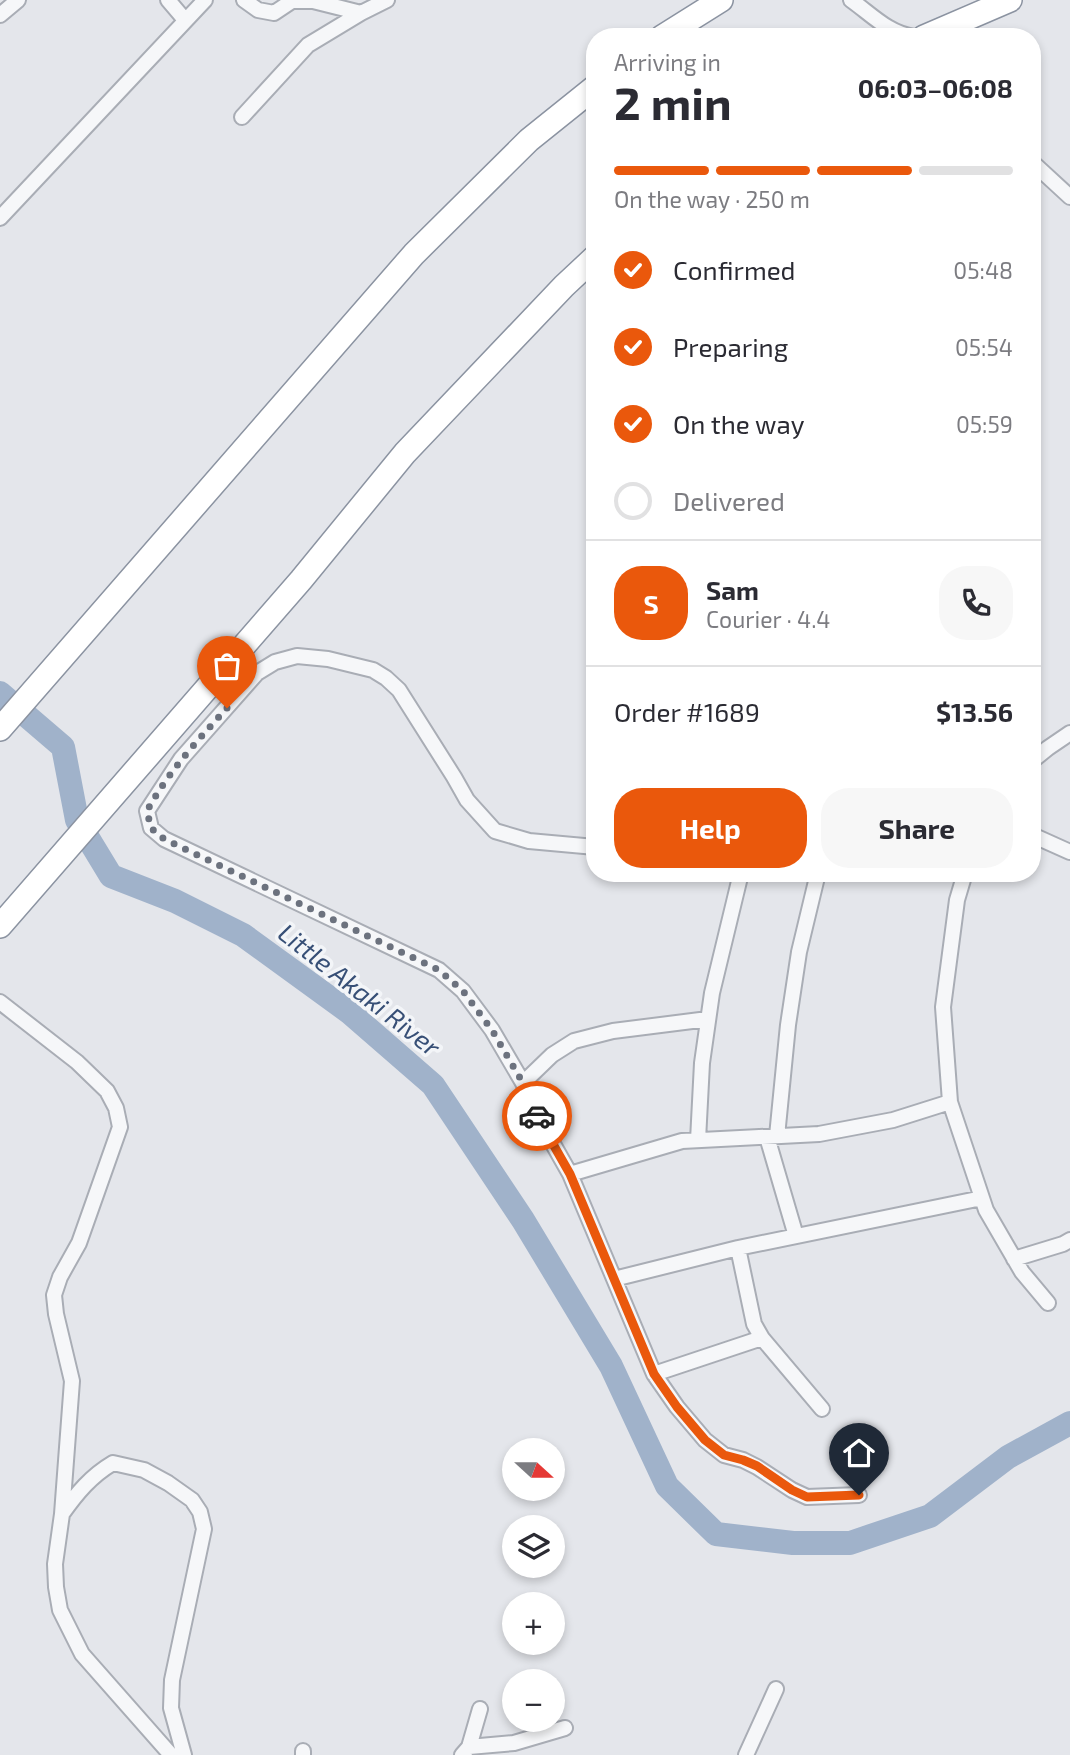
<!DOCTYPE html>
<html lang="en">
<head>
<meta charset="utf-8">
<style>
	body { margin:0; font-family:"Exo 2",sans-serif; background:#f7f7f7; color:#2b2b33; height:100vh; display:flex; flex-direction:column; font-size:26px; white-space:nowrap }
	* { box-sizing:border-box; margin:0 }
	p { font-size:23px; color:#7c7c81 }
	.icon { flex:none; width:38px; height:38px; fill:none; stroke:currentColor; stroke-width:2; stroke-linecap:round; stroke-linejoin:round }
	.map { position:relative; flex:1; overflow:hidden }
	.details { position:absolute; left:586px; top:28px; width:455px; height:854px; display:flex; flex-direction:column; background:#fff; border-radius:28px; box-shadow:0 4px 10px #0003 }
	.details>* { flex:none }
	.needle { width:46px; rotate:111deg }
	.fabs { position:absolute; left:502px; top:1438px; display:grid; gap:14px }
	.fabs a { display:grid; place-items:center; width:63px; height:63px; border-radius:50%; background:#fff; box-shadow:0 4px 10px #0003; font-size:35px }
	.pin { position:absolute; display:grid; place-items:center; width:60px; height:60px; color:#fff; margin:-72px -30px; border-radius:50% 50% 50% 0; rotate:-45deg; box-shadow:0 0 7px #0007 }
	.pin .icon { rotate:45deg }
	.courier { position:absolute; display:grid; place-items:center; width:70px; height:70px; margin:-35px; border:5px solid #ea580c; border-radius:50%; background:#fff; color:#222; box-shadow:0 2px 9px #0007 }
	.headline em { font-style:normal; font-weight:700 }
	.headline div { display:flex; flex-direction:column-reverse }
	.headline { display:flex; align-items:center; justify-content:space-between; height:119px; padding:0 28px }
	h1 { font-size:46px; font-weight:700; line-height:52px }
	.bar { display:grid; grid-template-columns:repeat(4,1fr); gap:10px 7px; align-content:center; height:84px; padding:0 28px }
	.bar i { height:9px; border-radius:5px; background:#e1e1e2 }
	.bar .current { background:#ea580c }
	.bar p { grid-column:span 4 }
	.line { display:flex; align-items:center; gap:18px; padding:0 28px; border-top:2px solid #e1e1e2 }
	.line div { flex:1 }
	.round { display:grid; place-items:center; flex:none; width:74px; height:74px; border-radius:28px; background:#f7f7f7 }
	ol { padding:0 28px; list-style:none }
	li { display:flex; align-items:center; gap:21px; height:77px }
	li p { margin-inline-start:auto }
	li .icon { padding:7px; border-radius:50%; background:#ea580c; color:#fff; stroke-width:4 }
	li:last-child { color:#7c7c81 }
	li i { width:38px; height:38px; border:4px solid #e1e1e2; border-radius:50% }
	.primary-button { display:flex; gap:14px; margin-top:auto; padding:14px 28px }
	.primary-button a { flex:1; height:80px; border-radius:28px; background:#ea580c; color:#fff; font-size:28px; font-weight:700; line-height:80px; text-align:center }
	.primary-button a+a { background:#f7f7f7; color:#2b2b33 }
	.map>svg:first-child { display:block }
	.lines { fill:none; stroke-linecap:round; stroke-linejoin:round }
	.river { stroke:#a0b2ca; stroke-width:24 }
	.minor-casing { stroke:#a9adb5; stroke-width:18 }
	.trunk-casing { stroke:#8b93a1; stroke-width:26 }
	.minor { stroke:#f6f7f9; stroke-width:14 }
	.trunk { stroke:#fff; stroke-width:23 }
	.done { stroke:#6c727e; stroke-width:7; stroke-dasharray:0 12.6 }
	.route { stroke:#ea580c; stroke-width:9 }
	.labels { text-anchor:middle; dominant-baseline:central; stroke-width:7; stroke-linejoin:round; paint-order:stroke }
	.water-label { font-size:26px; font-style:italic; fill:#374f76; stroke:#f3f5f8 }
</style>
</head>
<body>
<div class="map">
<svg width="1070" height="1755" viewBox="0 0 1070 1755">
	<rect width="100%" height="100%" fill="#e4e6eb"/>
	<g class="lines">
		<path class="river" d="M 0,693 L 63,747 L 77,820 L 111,876 L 175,901 L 243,935 L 349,1012 L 433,1085 L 523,1220 L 611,1366 L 667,1486 L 716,1534 L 793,1543 L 850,1543 L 930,1516 L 1008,1457 L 1070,1423"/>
		<defs>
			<path id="minor" d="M 168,0 L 185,20
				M 244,0 L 258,10 L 274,13 L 292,1 L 313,1 L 361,13
				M 851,0 C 872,15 888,33 914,37
				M 0,15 L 18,0
				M 242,117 L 308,45 L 361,13 L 387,0
				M 1032,162 L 1070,197
				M 0,218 L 205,0
				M 1032,761 L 1048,748 L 1070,733
				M 1032,835 L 1070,852
				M 595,847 L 529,841 L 495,831 L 467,800 L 454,777 L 399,690 L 386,678 L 373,670 L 328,659 L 297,656 L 275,662 L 257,673 L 181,759 L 147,811 L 151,828 L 164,839 L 439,970 L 463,991 L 492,1030 L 523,1083 L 536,1114 L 570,1174 L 654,1374 L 677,1407 L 705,1440 L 724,1455 L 743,1460 L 757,1467 L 792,1490 L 807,1497 L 859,1495
				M 965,873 L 957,900 L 943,1007 L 950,1102 L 986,1210 L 1022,1272 L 1048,1303
				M 0,1002 L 77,1062 L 107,1091 L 116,1108 L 120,1127 L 79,1243 L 60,1277 L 54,1295 L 56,1314 L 72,1381 L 62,1514 L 55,1564 L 56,1587 L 60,1610 L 82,1654 L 171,1755
				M 523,1083 L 552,1055 L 574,1041 L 613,1031 L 708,1019
				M 777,1136 L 788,1025 L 799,952 L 818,873
				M 767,1137 L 796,1236
				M 698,1140 L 702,1063 L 712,993 L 741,873
				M 570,1174 L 682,1141 L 819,1134 L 893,1120 L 950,1102
				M 738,1248 L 754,1324 L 762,1338 L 822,1409
				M 1014,1259 L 1063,1244 L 1070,1240
				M 614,1279 L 738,1248 L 982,1198
				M 654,1374 L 762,1338
				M 62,1514 C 77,1493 91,1476 113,1463 L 144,1470 L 168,1483 L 192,1500 L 200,1512 L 204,1529 L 172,1680 L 171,1708 L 184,1755
				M 469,1747 L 514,1743 L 565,1728
				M 303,1755 L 303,1751
				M 462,1755 L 469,1747 L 480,1709
				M 746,1755 L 776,1689"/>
			<path id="trunk" d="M 662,37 L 721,0
				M 924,37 L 1010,0
				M 0,729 L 414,254 L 529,140 L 595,87
				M 0,926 L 301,580 L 405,453 L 564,286 L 595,257"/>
		</defs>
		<use href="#minor" class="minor-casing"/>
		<use href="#trunk" class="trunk-casing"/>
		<use href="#minor" class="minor"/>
		<use href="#trunk" class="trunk"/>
	</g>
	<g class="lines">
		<path class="done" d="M 227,708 C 198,740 168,772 147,811 L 151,828 L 164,839 L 439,970 L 463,991 L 492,1030 L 523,1083 L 537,1116"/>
		<path class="route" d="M 537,1116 L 570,1174 L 654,1374 L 677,1407 L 705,1440 L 724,1455 L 743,1460 L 757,1466 L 792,1490 L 807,1497 L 859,1495"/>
	</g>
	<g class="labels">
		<g class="water-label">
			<text transform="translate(360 989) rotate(38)">Little Akaki River</text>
		</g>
	</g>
</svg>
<div class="fabs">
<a><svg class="needle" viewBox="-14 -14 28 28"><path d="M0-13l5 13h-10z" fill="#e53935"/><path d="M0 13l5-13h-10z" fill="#7c7c81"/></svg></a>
<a><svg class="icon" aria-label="layers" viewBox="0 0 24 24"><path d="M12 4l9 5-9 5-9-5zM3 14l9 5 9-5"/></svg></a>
<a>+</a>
<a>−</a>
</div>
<div class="pin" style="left:227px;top:708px;background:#ea580c"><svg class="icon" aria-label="bag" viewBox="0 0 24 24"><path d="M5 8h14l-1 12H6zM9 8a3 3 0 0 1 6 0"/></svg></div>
<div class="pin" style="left:859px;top:1495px;background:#1f2937"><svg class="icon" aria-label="home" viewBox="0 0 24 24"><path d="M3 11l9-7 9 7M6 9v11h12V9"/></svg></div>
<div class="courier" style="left:537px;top:1116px"><svg class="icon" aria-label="car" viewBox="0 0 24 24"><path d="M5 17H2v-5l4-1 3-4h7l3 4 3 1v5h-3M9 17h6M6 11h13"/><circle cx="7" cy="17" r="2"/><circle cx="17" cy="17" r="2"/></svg></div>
<section class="details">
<div class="headline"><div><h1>2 min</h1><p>Arriving in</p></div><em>06:03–06:08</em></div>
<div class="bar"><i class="current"></i><i class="current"></i><i class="current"></i><i></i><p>On the way · 250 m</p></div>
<ol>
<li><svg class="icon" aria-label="check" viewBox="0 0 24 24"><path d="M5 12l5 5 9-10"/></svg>Confirmed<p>05:48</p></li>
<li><svg class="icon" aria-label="check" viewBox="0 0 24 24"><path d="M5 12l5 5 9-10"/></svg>Preparing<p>05:54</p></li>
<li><svg class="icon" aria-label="check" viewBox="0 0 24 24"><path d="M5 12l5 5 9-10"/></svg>On the way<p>05:59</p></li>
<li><i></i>Delivered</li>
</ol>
<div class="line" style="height:126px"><b class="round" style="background:#ea580c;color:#fff">S</b><div><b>Sam</b><p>Courier · 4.4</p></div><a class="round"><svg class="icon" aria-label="phone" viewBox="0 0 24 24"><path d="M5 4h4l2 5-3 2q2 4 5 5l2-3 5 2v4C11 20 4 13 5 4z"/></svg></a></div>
<div class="line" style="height:91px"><div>Order #1689</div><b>$13.56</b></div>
<div class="primary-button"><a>Help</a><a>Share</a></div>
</section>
</div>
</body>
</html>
